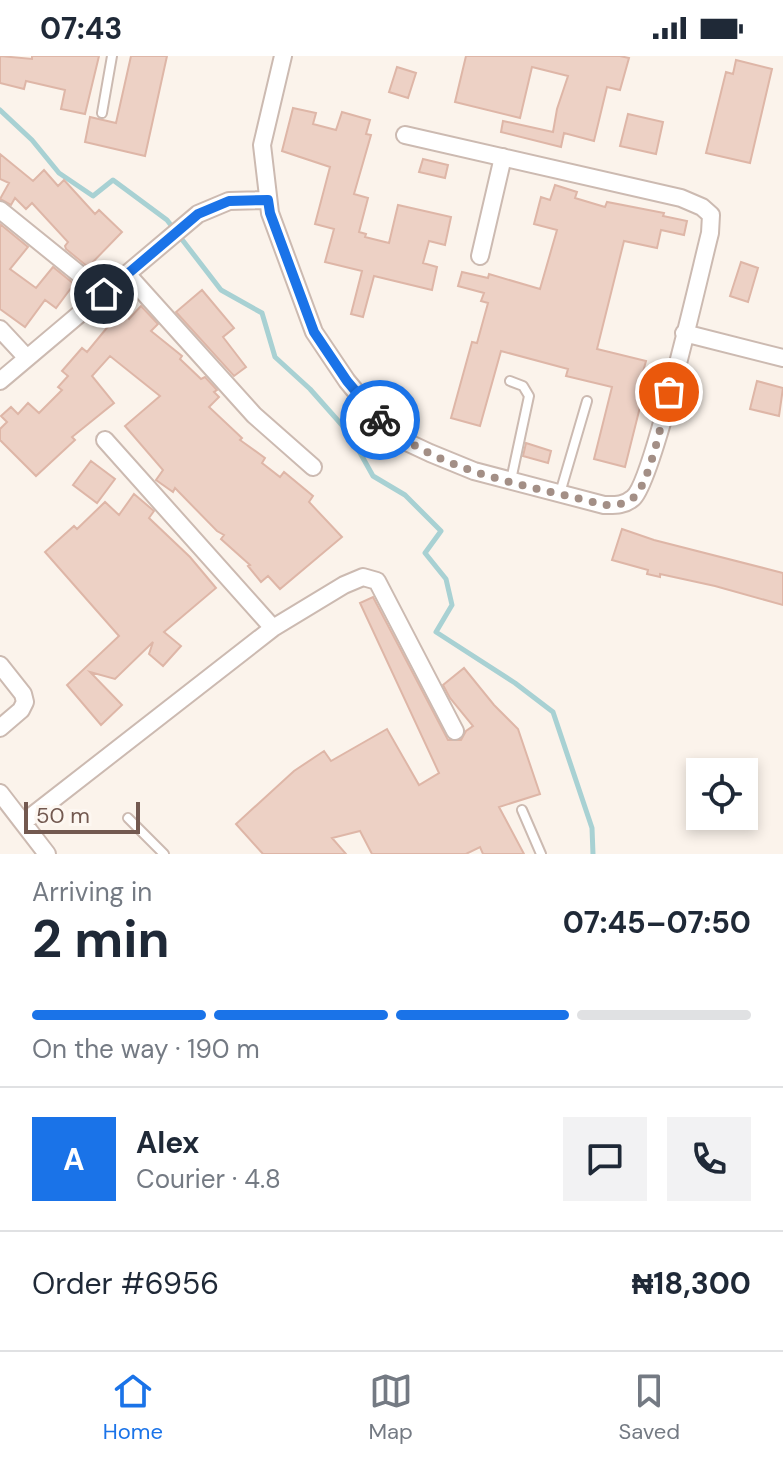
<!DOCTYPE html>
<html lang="en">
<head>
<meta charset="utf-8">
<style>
	body { margin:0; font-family:"DM Sans",sans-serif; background:#f2f2f3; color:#1f2937; height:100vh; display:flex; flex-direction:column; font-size:30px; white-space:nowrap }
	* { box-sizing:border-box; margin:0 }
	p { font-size:26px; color:#747a83 }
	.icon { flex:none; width:44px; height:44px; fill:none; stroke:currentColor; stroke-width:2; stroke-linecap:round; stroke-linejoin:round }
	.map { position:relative; height:798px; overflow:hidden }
	.panel { display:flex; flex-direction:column; background:#fff; flex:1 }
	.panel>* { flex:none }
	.controls { position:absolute; left:686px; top:702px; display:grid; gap:16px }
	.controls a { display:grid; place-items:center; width:72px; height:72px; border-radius:0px; background:#fff; box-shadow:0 4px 12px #0003; font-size:40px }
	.scale { position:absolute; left:24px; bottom:20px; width:116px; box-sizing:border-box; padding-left:8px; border:4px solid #735950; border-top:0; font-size:22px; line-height:28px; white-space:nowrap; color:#735950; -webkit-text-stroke:6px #fdf7f1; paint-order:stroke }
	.pin { position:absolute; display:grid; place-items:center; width:68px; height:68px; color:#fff; margin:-34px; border:4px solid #fff; border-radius:50%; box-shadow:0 2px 8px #0007 }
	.courier { position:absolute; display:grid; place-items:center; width:80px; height:80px; margin:-40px; border:6px solid #1a73e8; border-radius:50%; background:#fff; color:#222; box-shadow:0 2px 10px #0007 }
	.headline em { font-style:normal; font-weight:700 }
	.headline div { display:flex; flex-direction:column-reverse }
	.headline { display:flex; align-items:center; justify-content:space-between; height:136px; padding:0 32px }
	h1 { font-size:52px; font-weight:700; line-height:60px }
	.bar { display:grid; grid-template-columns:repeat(4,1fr); gap:12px 8px; align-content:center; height:96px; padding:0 32px }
	.bar i { height:10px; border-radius:6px; background:#e0e1e3 }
	.bar .current { background:#1a73e8 }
	.bar p { grid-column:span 4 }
	.line { display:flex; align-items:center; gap:20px; padding:0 32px; border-top:2px solid #e0e1e3 }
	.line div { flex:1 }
	.round { display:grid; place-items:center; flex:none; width:84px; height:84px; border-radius:0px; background:#f2f2f3 }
	.status { display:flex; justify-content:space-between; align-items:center; height:56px; padding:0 40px; background:#fff; direction:ltr }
	.status svg { height:22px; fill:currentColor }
	.tab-bar { display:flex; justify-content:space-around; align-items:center; height:112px; border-top:2px solid #e0e1e3; background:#fff; font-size:22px; color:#747a83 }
	.tab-bar a { display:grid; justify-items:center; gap:4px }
	.tab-bar .current { color:#1a73e8 }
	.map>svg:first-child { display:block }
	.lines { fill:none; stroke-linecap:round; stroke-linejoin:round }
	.stream { stroke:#a8d1d3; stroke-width:5 }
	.building { fill:#edd1c5; stroke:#deb6a7; stroke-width:2 }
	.lane-casing { stroke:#ccbab1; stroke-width:12 }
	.street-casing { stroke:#ccbab1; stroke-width:20 }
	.lane { stroke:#fff; stroke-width:8 }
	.street { stroke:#fff; stroke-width:16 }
	.done { stroke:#a38f86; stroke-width:8; stroke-dasharray:0 14.4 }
	.route { stroke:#1a73e8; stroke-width:10 }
</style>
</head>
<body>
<div class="status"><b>07:43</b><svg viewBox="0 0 49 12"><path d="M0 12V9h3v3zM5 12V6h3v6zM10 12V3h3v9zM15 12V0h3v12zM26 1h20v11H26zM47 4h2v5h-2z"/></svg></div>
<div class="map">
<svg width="783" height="798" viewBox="0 0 783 798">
	<rect width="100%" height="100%" fill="#fbf3eb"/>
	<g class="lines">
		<path class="stream" d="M 0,54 L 32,84 L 59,117 L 93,140 L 113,124 L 167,164 L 221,234 L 262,257 L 275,301 L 310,333 L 349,377 L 373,420 L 405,439 L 441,475 L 425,497 L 446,523 L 452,549 L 436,576 L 515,627 L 553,656 L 592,772 L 593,798"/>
	</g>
	<path class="building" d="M 0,0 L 32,3 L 32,0 L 99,0 L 85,58 L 61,53 L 65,34 L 26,25 L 24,33 L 0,27 Z
		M 131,0 L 167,0 L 145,100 L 85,86 L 90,61 L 116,67 Z
		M 466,0 L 620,0 L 629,2 L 620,34 L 607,31 L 594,85 L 564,77 L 561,91 L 501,76 L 503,65 L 553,76 L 557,53 L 568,20 L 532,11 L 520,62 L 455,46 Z
		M 736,4 L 772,13 L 750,107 L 706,97 L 726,16 L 733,18 Z
		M 397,11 L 416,17 L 408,42 L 389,36 Z
		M 293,52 L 316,57 L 313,68 L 336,74 L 342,56 L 370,64 L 366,78 L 371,79 L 354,138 L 368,142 L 359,176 L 366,178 L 365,181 L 389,187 L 398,149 L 451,161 L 445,189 L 429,185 L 423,207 L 437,211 L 432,234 L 374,220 L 363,261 L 351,258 L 362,215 L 325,206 L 334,173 L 315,168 L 330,111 L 282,95 Z
		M 628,58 L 663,66 L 656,98 L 620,90 Z
		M 0,98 L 33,125 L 44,114 L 58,130 L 64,124 L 95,158 L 99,154 L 122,176 L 88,211 L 66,193 L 65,190 L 68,186 L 32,147 L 26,153 L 15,142 L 11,149 L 0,143 L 9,127 L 0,123 Z
		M 423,103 L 448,109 L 445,122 L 419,116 Z
		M 555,129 L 577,136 L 575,142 L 605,151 L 607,146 L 664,157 L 663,160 L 687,165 L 684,179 L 661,174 L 657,192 L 624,185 L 597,293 L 646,305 L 638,334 L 644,335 L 625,411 L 594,403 L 612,331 L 566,320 L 568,313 L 501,295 L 480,370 L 451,362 L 472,286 L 477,287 L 488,247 L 481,245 L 484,237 L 458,230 L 462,216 L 488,222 L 489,218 L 540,233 L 557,174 L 534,168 L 541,141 L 550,144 Z
		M 0,168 L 28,191 L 10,213 L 36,232 L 53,211 L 74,228 L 56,252 L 45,244 L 25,271 L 0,253 Z
		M 741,206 L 758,212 L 748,246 L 730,240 Z
		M 202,234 L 234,272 L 223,281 L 246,311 L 234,320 L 176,256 Z
		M 141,250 L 158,268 L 151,275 L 182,300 L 180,303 L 201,323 L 205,321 L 217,334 L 214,336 L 219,341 L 209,351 L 242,382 L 240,384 L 265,402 L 262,407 L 280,421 L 284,416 L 313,440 L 309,446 L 342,481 L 280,533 L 268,520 L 261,526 L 248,510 L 250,509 L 221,483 L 224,479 L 217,475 L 175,432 L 173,436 L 156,424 L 163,414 L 125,370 L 160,340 L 110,300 L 92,320 L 114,347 L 72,381 L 75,384 L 36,420 L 0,384 L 0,373 L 7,366 L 1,360 L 11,351 L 18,358 L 28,347 L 39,357 L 62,334 L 58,331 L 68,320 L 62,315 L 82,292 L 87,296 L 120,256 L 129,263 Z
		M 757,325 L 783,332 L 779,360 L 750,353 Z
		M 526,387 L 551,395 L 548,407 L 523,400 Z
		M 91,405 L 115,423 L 97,447 L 73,429 Z
		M 134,438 L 154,455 L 149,462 L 190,501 L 216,532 L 164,576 L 181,590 L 163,610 L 149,598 L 153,586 L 115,623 L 90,616 L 122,649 L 101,669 L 67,629 L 119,580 L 45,496 L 74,470 L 77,473 L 105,446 L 119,459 Z
		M 622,473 L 654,484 L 783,517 L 783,549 L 715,530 L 660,518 L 660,521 L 647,518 L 648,514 L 612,504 Z
		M 373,541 L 448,684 L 461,684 L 466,675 L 473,670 L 450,642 L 443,629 L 464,612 L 494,649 L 518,673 L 540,738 L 499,751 L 524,798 L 483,798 L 480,791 L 466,798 L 372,798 L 360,775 L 332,782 L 346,798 L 263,798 L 236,768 L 294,715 L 324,695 L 331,705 L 387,673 L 419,729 L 439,717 L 360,547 Z"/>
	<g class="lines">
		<defs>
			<path id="lane" d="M 102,57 L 112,0
				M 510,325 L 523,330 L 529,340 L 511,424
				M 560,437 L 587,345
				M 522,754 L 541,798
				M 128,762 L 164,798"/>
			<path id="street" d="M 283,0 L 262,89 L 270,157 L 314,276 L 347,325 L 376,360 L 400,383 L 430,397 L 474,415 L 604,449 C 614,449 624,450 633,442 C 653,426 700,216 710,177 L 711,159 L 702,151 L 681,142 L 405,79
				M 0,154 L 104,238
				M 480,200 L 503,101
				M 128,219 L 254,359 L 313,411
				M 0,273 L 27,302
				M 684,277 L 783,302
				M 0,325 L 198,158 L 229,145 L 268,144
				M 105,384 L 273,572
				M 0,609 L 23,638 L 25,646 L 21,654 L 0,672
				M 0,737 L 47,798
				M 24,766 L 273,572 L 344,529 L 363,521 L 377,525 L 455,675"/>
		</defs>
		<use href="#lane" class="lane-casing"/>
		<use href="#street" class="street-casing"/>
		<use href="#lane" class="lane"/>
		<use href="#street" class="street"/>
	</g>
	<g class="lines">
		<path class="done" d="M 380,364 C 439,418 529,429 604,449 C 615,449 625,449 633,442 C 650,428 663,359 669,336"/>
		<path class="route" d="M 104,238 L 198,158 L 229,145 L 268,144 L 270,157 L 314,276 L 347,325 L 380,364"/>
	</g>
</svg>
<div class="controls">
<a><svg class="icon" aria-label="locate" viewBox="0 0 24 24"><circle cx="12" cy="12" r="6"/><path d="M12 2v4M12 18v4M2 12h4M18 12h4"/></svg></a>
</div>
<div class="scale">50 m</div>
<div class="pin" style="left:669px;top:336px;background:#ea580c"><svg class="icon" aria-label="bag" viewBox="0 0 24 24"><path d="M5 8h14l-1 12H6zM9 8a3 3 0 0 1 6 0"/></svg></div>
<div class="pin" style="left:104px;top:238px;background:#1f2937"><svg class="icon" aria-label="home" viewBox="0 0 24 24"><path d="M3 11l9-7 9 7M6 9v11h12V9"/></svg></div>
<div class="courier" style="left:380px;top:364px"><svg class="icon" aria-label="bike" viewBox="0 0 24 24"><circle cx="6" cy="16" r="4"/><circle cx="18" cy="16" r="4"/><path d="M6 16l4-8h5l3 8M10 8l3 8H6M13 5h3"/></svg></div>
</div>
<section class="panel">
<div class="headline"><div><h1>2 min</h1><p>Arriving in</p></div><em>07:45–07:50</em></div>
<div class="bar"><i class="current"></i><i class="current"></i><i class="current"></i><i></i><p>On the way · 190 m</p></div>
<div class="line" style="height:144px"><b class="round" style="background:#1a73e8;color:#fff">A</b><div><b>Alex</b><p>Courier · 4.8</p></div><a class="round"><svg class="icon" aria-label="chat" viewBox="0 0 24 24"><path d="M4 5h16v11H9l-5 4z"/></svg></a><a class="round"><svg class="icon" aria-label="phone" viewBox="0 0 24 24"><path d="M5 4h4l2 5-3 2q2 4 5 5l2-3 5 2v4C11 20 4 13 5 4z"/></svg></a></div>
<div class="line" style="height:104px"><div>Order #6956</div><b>₦18,300</b></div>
</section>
<nav class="tab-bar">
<a class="current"><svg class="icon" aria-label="home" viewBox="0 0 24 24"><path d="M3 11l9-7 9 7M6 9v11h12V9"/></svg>Home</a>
<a><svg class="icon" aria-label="map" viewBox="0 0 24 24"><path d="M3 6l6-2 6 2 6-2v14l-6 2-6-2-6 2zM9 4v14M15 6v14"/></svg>Map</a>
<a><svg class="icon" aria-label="saved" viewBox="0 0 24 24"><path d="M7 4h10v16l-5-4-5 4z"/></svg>Saved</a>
</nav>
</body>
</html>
